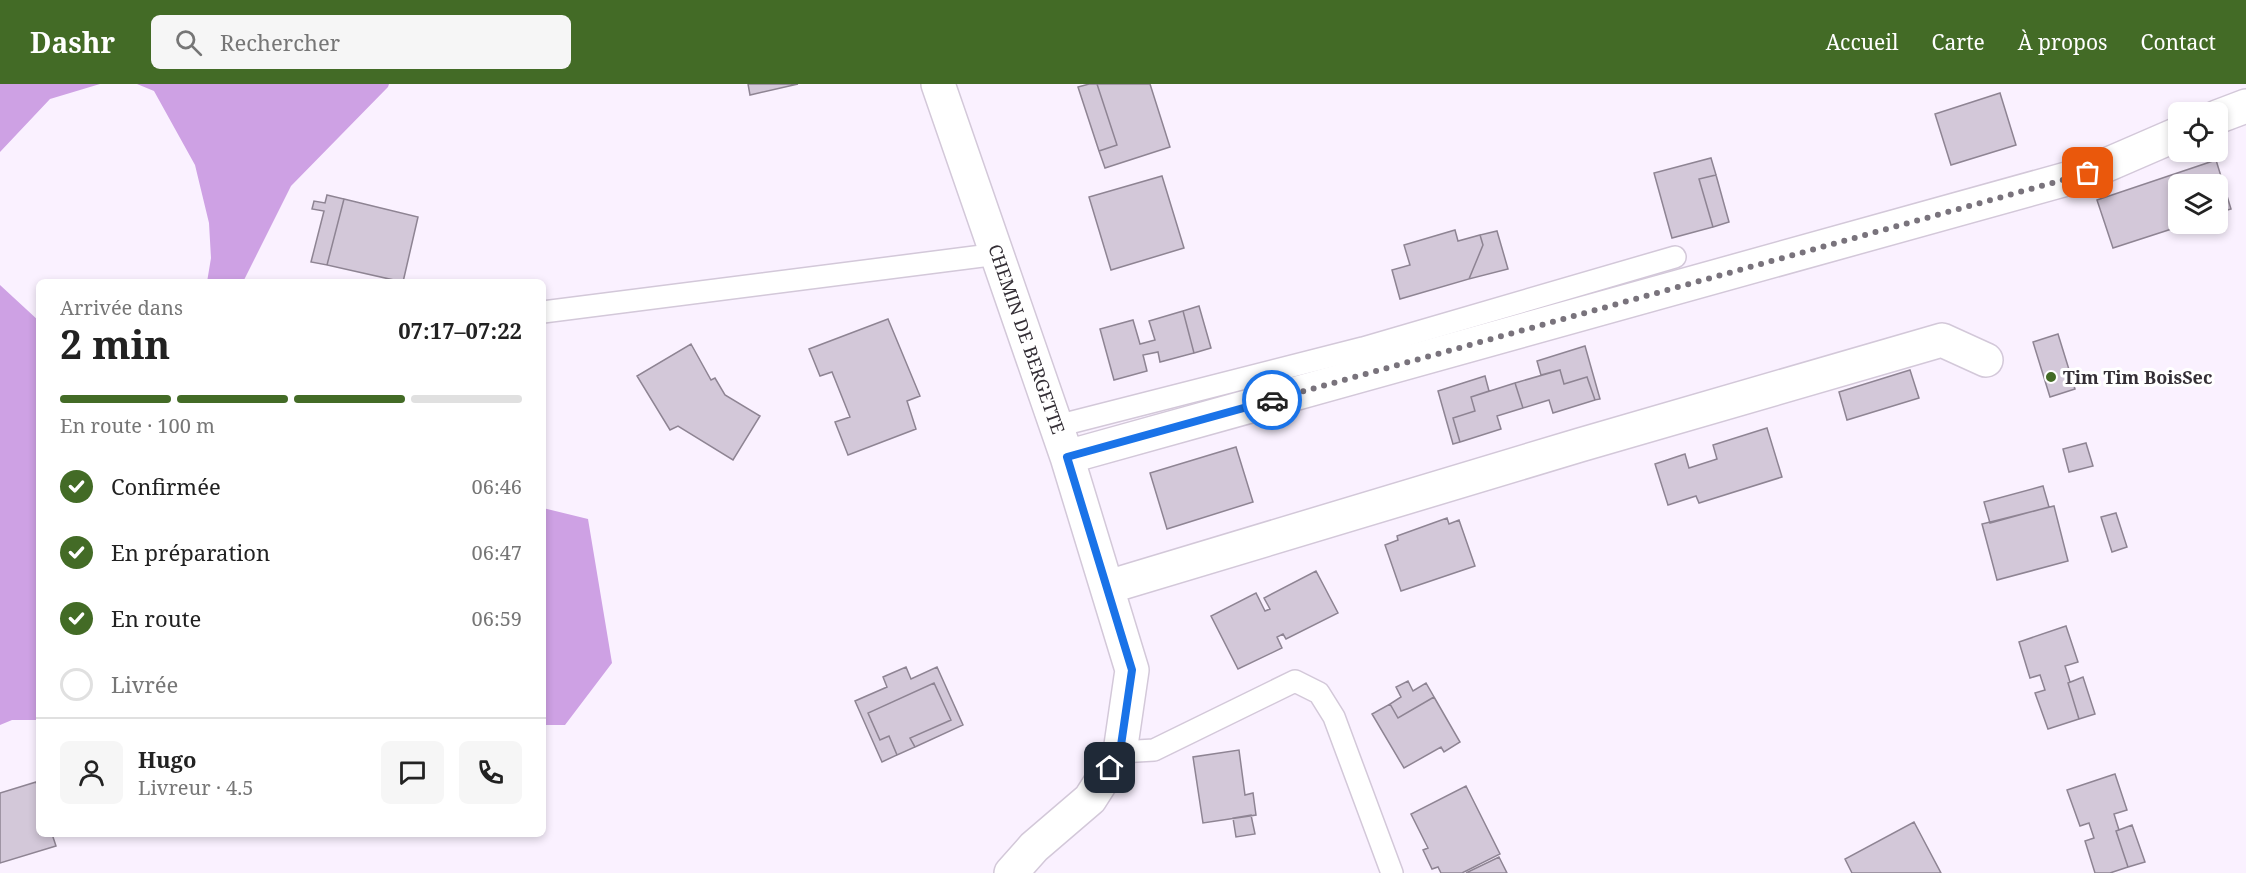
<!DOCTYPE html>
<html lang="fr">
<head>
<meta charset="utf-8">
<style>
	body { margin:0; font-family:"Noto Serif",serif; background:#f6f6f6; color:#222; height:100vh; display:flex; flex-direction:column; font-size:22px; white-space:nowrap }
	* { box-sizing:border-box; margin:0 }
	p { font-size:20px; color:#767676 }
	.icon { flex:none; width:33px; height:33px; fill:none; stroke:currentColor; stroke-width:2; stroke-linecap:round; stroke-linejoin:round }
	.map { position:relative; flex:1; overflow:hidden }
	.details { position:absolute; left:36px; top:195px; width:510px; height:558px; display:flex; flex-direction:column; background:#fff; border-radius:9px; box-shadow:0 3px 9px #0003 }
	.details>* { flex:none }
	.tools { position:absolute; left:2168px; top:18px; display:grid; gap:12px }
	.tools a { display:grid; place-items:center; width:60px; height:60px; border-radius:9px; background:#fff; box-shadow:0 3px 9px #0003; font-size:30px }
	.pin { position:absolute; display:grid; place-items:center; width:51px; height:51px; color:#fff; margin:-26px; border-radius:12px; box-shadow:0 3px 9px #0006 }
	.courier { position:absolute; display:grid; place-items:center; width:60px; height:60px; margin:-30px; border:4px solid #1a73e8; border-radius:50%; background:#fff; color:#222; box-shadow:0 2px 8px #0007 }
	.head em { font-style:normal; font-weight:700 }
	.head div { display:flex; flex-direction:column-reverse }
	.head { display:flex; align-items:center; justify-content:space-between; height:102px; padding:0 24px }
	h1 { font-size:39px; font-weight:700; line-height:45px }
	.bar { display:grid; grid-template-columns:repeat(4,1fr); gap:9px 6px; align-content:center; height:72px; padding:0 24px }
	.bar i { height:8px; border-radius:4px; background:#e0e0e0 }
	.bar .current { background:#436b26 }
	.bar p { grid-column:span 4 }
	.line { display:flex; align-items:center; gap:15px; padding:0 24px; border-top:2px solid #e0e0e0 }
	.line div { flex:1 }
	.round { display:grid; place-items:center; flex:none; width:63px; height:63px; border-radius:9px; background:#f6f6f6 }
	ol { padding:0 24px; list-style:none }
	li { display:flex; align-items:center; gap:18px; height:66px }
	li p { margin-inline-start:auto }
	li .icon { padding:6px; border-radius:50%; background:#436b26; color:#fff; stroke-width:4 }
	li:last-child { color:#767676 }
	li i { width:33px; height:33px; border:3px solid #e0e0e0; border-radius:50% }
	header { display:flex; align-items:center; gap:36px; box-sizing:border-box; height:84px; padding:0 30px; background:#436b26; color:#fff }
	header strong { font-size:28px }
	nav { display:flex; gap:33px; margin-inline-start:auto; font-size:21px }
	.search { width:420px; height:54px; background:#f6f6f6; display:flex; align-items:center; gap:15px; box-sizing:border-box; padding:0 21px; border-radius:9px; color:#767676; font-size:22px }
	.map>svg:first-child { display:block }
	.forest { fill:#cea1e4 }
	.building { fill:#d3c8d9; stroke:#8e8493; stroke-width:1.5 }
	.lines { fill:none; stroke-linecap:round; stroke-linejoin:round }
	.lane-casing { stroke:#d3c8d9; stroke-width:24 }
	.street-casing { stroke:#d3c8d9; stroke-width:36 }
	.lane { stroke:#fff; stroke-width:21 }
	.street { stroke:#fff; stroke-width:33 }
	.done { stroke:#79737c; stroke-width:6; stroke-dasharray:0 10.8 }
	.route { stroke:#1a73e8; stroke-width:8 }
	.poi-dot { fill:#436b26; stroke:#fff; stroke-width:2 }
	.labels { text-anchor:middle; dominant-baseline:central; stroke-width:6; stroke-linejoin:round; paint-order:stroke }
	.street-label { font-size:18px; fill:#342f36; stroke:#fff }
	.poi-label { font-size:18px; font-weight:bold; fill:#342f36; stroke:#fff; text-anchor:start }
</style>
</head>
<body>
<header>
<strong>Dashr</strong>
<div class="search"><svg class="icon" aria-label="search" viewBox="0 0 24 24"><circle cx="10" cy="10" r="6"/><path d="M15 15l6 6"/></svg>Rechercher</div>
<nav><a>Accueil</a><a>Carte</a><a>À propos</a><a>Contact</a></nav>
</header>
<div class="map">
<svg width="2246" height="789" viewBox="0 0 2246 789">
	<rect width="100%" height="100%" fill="#faf1ff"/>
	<path class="forest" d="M 0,0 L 100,0 L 50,15 L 0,68 Z
		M 137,0 L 389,0 L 388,3 L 291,102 L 243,198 L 207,198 L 211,174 L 209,139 L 195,81 L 154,7 Z
		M 0,201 L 39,237 L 39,636 L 12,636 L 0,641 Z
		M 543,424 L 588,435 L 612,579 L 565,641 L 543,641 Z"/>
	<path class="building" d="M 748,0 L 798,0 L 750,11 Z
		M 1089,0 L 1097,0 L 1117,61 L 1099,67 L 1078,3 Z
		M 1097,0 L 1150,0 L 1170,63 L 1105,84 L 1099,67 L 1117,61 Z
		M 2000,9 L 2016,61 L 1951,81 L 1935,30 Z
		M 1711,74 L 1716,91 L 1699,95 L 1713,143 L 1672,154 L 1654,89 Z
		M 2216,76 L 2231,125 L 2217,129 L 2217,100 L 2178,100 L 2178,140 L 2187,140 L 2113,164 L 2097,116 Z
		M 1716,91 L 1729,138 L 1713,143 L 1699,95 Z
		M 1162,92 L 1184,164 L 1111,186 L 1089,113 Z
		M 327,111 L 344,115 L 327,181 L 311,178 L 324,127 L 312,125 L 314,117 L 325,119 Z
		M 344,115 L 418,133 L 403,198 L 327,181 Z
		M 1455,146 L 1458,157 L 1480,151 L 1483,161 L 1469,195 L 1400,215 L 1392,186 L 1410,181 L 1404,161 Z
		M 1497,147 L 1508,185 L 1469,195 L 1483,161 L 1480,151 Z
		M 1199,222 L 1211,264 L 1194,269 L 1183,227 Z
		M 1183,227 L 1194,269 L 1160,278 L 1158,268 L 1143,271 L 1147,287 L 1114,296 L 1100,245 L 1133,236 L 1140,260 L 1155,256 L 1149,237 Z
		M 888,235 L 920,312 L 907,317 L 916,345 L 848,371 L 835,338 L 850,333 L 832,288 L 820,292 L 809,265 Z
		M 2058,250 L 2075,305 L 2050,313 L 2033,258 Z
		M 691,260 L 711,296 L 715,294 L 725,311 L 760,332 L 733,376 L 678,342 L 670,346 L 637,292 Z
		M 1585,262 L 1600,315 L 1595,316 L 1587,293 L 1564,300 L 1560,286 L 1541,291 L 1537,277 Z
		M 1560,286 L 1564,300 L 1587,293 L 1595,316 L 1553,329 L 1549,316 L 1523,324 L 1515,299 Z
		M 1910,286 L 1919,314 L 1847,336 L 1839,308 Z
		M 1485,292 L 1489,307 L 1471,313 L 1475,327 L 1453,334 L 1460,358 L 1453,360 L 1438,307 Z
		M 1515,299 L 1523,324 L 1497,332 L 1501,345 L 1460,358 L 1453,334 L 1475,327 L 1471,313 Z
		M 1767,344 L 1782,393 L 1699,419 L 1696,412 L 1668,421 L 1655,380 L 1685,370 L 1689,384 L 1717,375 L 1713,361 Z
		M 2086,359 L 2093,382 L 2069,388 L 2063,365 Z
		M 1236,363 L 1253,418 L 1167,445 L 1150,389 Z
		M 2043,402 L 2049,423 L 1990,439 L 1984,418 Z
		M 2054,422 L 2068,477 L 1997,496 L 1982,440 Z
		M 2116,429 L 2127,463 L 2112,468 L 2101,433 Z
		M 1447,434 L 1449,440 L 1459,436 L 1475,482 L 1401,507 L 1385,461 L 1398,456 L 1397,452 Z
		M 1316,487 L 1338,529 L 1286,555 L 1283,550 L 1277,553 L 1282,564 L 1238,585 L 1211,532 L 1256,509 L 1265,527 L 1270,525 L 1264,514 Z
		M 2066,542 L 2078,578 L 2065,582 L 2070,598 L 2068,599 L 2079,635 L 2048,645 L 2035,609 L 2045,606 L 2040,591 L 2030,594 L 2019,558 Z
		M 906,583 L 911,595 L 937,583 L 963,641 L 915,663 L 910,654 L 951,636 L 934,599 L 868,629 L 880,656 L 889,652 L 897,671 L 882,678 L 855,617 L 887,603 L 883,593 Z
		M 2083,593 L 2095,630 L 2079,635 L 2068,599 Z
		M 1408,597 L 1413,607 L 1426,599 L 1434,613 L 1398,634 L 1390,620 L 1401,613 L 1396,603 Z
		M 934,599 L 951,636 L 910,654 L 915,663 L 897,671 L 889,652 L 880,656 L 868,629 Z
		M 1434,613 L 1460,658 L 1444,668 L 1441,663 L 1404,684 L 1372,630 L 1390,620 L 1398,634 Z
		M 1239,666 L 1245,711 L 1253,709 L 1256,731 L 1203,739 L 1193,673 Z
		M 2115,690 L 2127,726 L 2114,730 L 2119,746 L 2116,747 L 2128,783 L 2110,789 L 2095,789 L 2085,757 L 2094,754 L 2089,739 L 2080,742 L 2067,706 Z
		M 36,698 L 39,707 L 39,750 L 52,750 L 56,762 L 0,779 L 0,709 Z
		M 1466,702 L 1500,770 L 1462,789 L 1441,789 L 1438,783 L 1432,785 L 1423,766 L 1428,764 L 1411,730 Z
		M 1251,731 L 1255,750 L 1236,753 L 1233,734 Z
		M 1914,738 L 1941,789 L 1852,789 L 1845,775 Z
		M 2132,741 L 2145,778 L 2128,783 L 2116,747 Z
		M 1499,773 L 1507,789 L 1466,789 Z"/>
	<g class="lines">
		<defs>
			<path id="lane" d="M 543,228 L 998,170
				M 1057,342 L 1363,264 L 1675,173
				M 1120,668 L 1154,666 L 1295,597 L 1319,609 L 1334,633 L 1392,789"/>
			<path id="street" d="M 938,0 L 1067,373 L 1132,586 L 1120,668 L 1090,715 L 1034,763 L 1011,789
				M 2217,33 L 2246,22
				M 1067,373 L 2088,89 L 2178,50
				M 1108,503 L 1580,361 L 1942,256 L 1986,276"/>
		</defs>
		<use href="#lane" class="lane-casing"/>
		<use href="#street" class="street-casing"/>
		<use href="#lane" class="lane"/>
		<use href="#street" class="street"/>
	</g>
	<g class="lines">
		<path class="done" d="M 1272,316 L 2088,89"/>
		<path class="route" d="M 1110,684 L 1120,668 L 1132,586 L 1067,373 L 1272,316"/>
	</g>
	<circle class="poi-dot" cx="2051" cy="293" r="6"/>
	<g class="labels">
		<g class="street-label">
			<text transform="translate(1027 255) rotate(71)">CHEMIN DE BERGETTE</text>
		</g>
		<g class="poi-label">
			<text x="2063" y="293">Tim Tim BoisSec</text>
		</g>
	</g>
</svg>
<div class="tools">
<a><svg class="icon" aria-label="locate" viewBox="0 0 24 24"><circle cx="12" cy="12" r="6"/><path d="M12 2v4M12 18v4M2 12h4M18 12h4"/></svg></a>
<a><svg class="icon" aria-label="layers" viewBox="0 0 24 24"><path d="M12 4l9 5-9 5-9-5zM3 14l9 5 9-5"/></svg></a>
</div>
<div class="pin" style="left:2088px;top:89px;background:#ea580c"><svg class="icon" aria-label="bag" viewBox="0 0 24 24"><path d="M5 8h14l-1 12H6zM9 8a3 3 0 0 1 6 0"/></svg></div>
<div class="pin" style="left:1110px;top:684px;background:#1f2937"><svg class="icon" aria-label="home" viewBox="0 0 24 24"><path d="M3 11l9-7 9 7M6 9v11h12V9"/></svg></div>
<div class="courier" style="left:1272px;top:316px"><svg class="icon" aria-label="car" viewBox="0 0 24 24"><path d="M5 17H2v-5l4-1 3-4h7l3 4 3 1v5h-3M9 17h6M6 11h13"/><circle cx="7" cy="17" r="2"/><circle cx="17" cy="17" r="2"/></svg></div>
<section class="details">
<div class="head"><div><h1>2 min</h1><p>Arrivée dans</p></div><em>07:17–07:22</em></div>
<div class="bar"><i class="current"></i><i class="current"></i><i class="current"></i><i></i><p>En route · 100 m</p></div>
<ol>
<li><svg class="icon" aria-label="check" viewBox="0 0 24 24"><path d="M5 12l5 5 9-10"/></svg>Confirmée<p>06:46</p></li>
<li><svg class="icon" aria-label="check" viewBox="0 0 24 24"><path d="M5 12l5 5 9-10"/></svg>En préparation<p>06:47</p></li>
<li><svg class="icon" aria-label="check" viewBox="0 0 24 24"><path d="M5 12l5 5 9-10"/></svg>En route<p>06:59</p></li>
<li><i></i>Livrée</li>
</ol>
<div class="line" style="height:108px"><a class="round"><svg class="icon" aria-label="person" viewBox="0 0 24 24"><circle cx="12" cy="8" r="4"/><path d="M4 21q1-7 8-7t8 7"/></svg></a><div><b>Hugo</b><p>Livreur · 4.5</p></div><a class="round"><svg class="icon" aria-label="chat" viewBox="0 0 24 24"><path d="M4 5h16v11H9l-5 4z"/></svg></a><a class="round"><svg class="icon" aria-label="phone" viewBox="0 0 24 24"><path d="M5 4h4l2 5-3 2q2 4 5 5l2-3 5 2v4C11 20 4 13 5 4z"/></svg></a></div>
</section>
</div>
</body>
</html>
